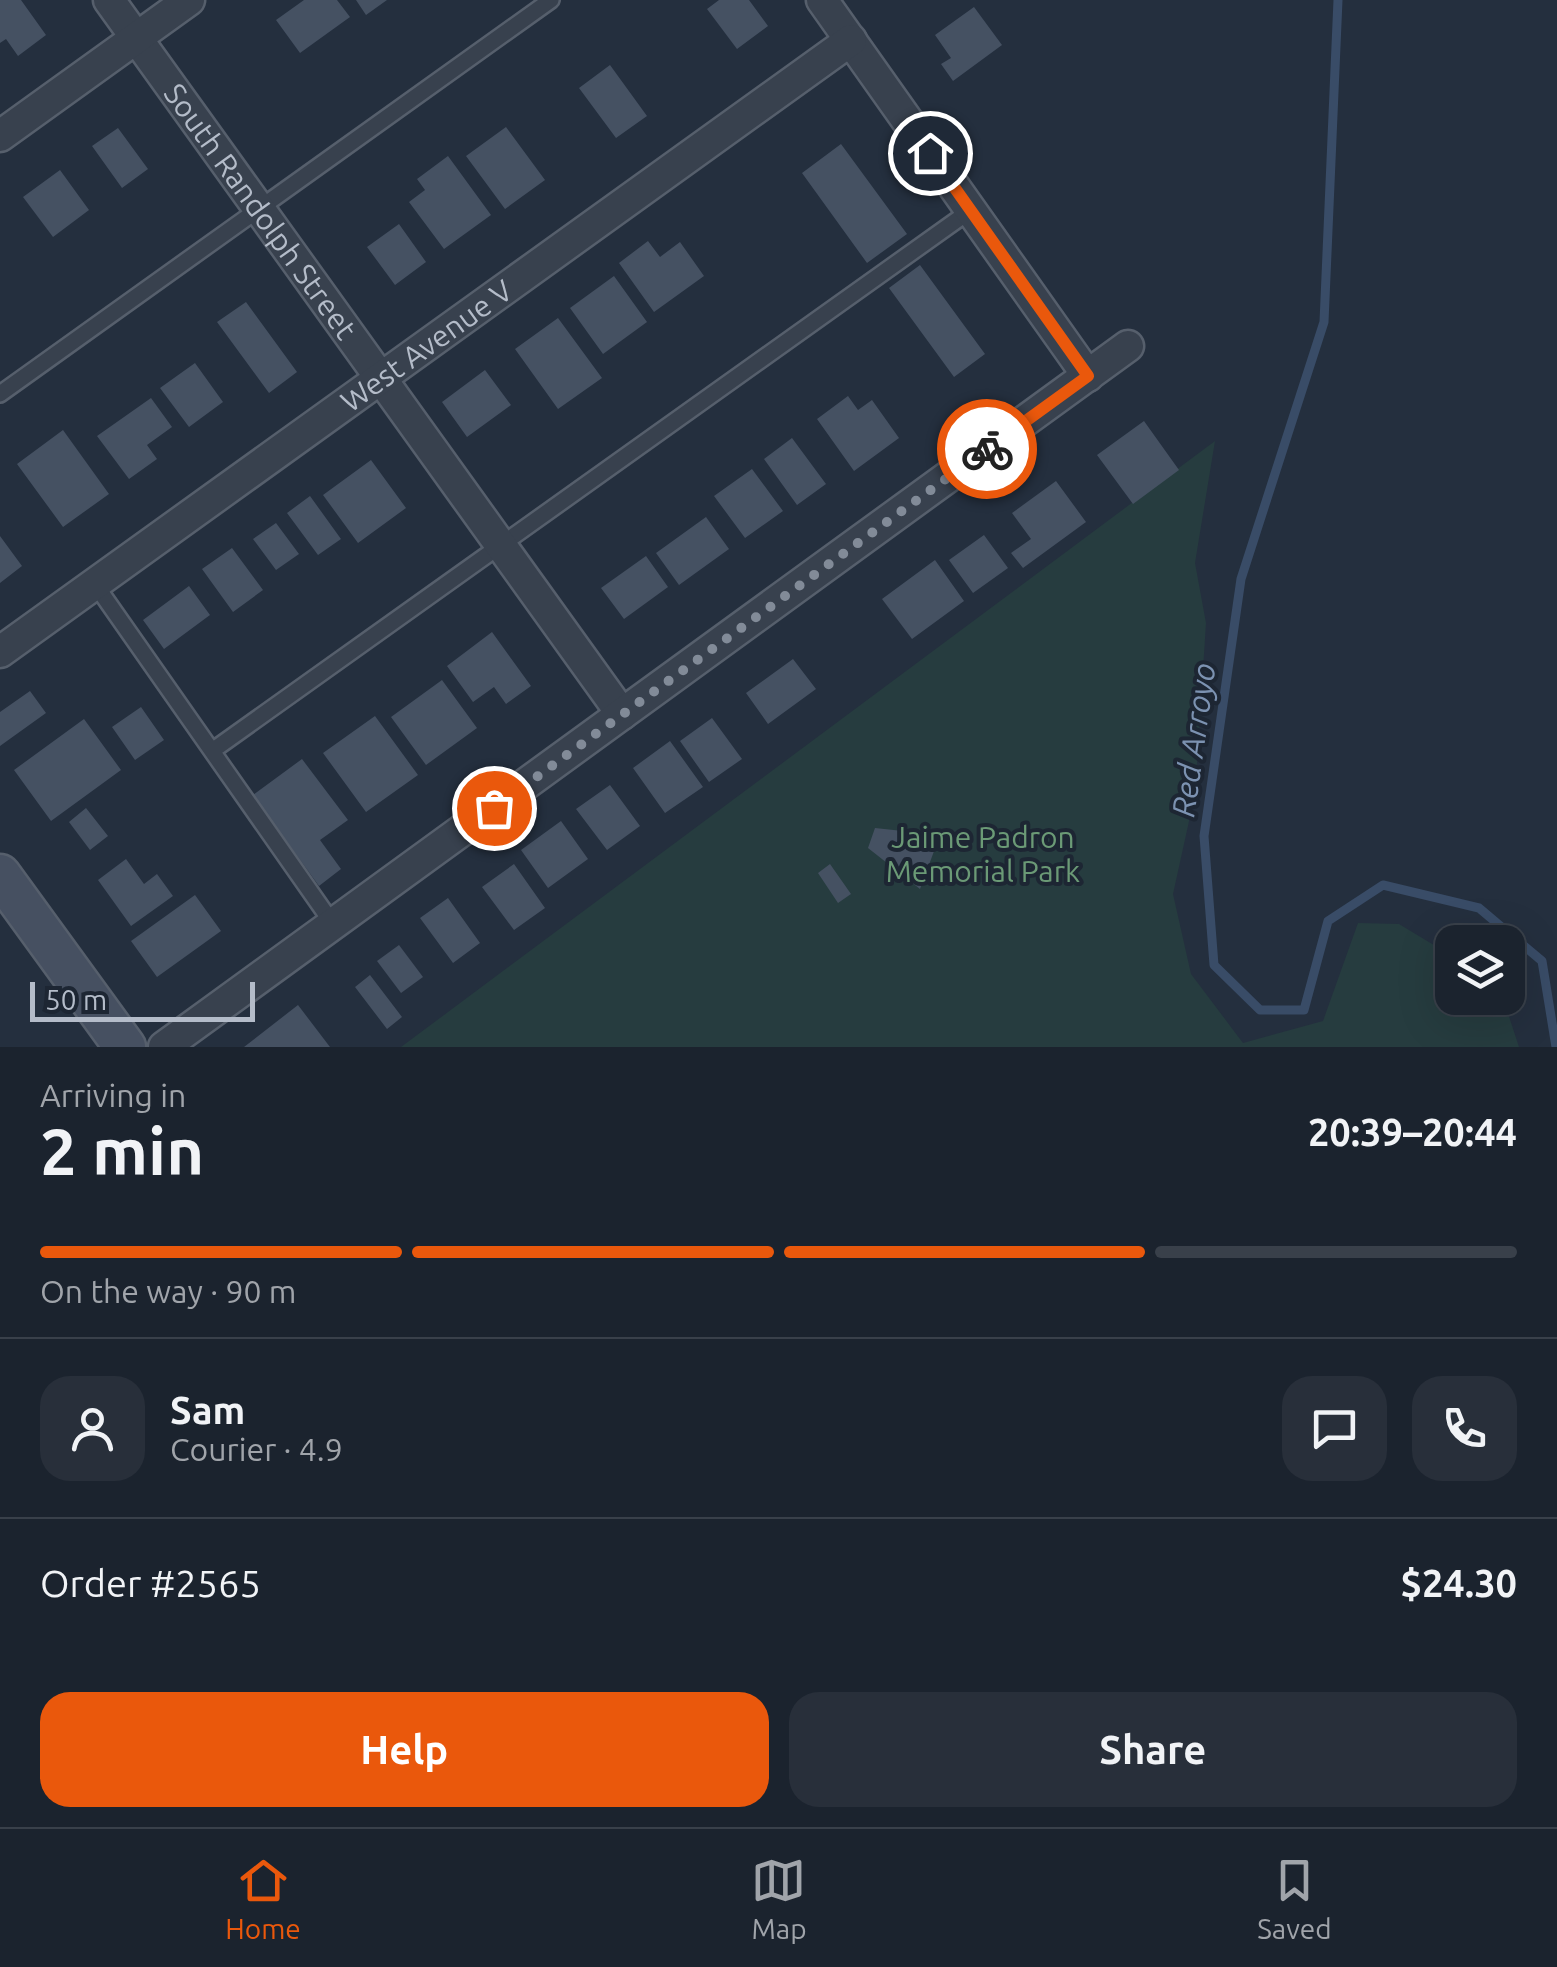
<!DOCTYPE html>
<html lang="en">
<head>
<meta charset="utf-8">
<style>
	body { margin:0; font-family:Ubuntu,sans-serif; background:#282f3a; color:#f1f3f6; height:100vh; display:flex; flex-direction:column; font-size:38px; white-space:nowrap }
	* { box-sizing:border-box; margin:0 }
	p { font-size:32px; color:#a0a4aa }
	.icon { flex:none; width:55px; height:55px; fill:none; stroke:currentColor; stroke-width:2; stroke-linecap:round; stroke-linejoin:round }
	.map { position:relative; height:1047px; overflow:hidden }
	.details { display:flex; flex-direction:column; background:#1b232e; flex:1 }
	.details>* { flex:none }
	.tools { position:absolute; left:1435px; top:925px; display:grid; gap:20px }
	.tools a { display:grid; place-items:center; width:90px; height:90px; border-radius:20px; background:#1b232e; box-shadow:0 10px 40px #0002,0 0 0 2px #39404a; font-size:50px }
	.scale { position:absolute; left:30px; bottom:25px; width:225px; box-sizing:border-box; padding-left:10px; border:5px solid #b4bcc9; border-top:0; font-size:28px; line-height:35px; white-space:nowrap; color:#b4bcc9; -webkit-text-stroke:8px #1d2633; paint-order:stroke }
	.pin { position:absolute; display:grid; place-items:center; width:85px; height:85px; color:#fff; margin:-42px; border:5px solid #fff; border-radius:50%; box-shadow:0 2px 10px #0007 }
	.courier { position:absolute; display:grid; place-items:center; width:100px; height:100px; margin:-50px; border:8px solid #ea580c; border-radius:50%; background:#fff; color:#222; box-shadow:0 2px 12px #0007 }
	.overview em { font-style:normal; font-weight:700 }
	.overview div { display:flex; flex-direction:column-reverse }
	.overview { display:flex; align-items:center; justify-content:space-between; height:170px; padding:0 40px }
	h1 { font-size:65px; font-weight:700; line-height:75px }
	.bar { display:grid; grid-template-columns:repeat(4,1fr); gap:15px 10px; align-content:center; height:120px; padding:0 40px }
	.bar i { height:12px; border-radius:8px; background:#39404a }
	.bar .active { background:#ea580c }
	.bar p { grid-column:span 4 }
	.line { display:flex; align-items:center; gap:25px; padding:0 40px; border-top:2px solid #39404a }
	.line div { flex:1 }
	.round { display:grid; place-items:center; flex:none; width:105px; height:105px; border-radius:30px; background:#282f3a }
	.primary-button { display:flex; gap:20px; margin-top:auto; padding:20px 40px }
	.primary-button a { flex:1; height:115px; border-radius:30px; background:#ea580c; color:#fff; font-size:40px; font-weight:700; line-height:115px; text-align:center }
	.primary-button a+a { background:#282f3a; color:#f1f3f6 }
	.tab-bar { display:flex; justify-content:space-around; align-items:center; height:140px; border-top:2px solid #39404a; background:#1b232e; font-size:28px; color:#a0a4aa }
	.tab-bar a { display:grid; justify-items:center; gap:5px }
	.tab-bar .active { color:#ea580c }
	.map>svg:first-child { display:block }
	.green { fill:#263c3f }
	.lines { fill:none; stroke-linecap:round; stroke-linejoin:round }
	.stream { stroke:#394c67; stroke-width:9 }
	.building { fill:#455162 }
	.lane-casing { stroke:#565f6c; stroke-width:20 }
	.street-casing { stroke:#565f6c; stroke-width:35 }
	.secondary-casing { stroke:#565f6c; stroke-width:45 }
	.lane { stroke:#38414e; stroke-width:15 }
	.street { stroke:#38414e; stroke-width:30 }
	.secondary { stroke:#465061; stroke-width:40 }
	.done { stroke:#828b98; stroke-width:10; stroke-dasharray:0 18 }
	.route { stroke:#ea580c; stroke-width:12 }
	.labels { text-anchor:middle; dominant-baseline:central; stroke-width:8; stroke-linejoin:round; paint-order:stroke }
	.street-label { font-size:30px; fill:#b4bcc9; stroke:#1d2633 }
	.park-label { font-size:30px; fill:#6b9a76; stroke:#1d2633 }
	.water-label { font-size:32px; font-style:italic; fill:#7c92b1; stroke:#1d2633 }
</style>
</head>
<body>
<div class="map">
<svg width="1557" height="1047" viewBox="0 0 1557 1047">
	<rect width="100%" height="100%" fill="#242f3e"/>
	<path class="green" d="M 1215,441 L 1195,563 L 1206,623 L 1195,794 L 1173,894 L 1191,974 L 1243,1043 L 1323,1021 L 1358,923 L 1399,924 L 1452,956 L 1452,998 L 1503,998 L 1519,1047 L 401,1047 Z"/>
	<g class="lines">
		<path class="stream" d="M 1338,0 L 1324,322 L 1241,579 L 1204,836 L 1214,965 L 1260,1010 L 1304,1010 L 1328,921 L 1383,885 L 1479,908 L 1542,961 L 1556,1047"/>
	</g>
	<path class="building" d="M 0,0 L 21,0 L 46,35 L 18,56 L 6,39 L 0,43 Z
		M 304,0 L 337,0 L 350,17 L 300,53 L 276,20 Z
		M 356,0 L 387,0 L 366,15 Z
		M 719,0 L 749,0 L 768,26 L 737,49 L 707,9 Z
		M 974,7 L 1002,45 L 953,81 L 941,64 L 951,58 L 935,35 Z
		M 610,65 L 647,116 L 616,138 L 579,88 Z
		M 506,127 L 545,180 L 505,209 L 466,156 Z
		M 118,128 L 148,169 L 122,188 L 92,146 Z
		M 841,144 L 907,234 L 867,263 L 802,173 Z
		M 448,156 L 491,215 L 444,249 L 409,202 L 425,190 L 417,179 Z
		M 60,170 L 89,210 L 53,237 L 23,197 Z
		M 399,224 L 426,262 L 395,285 L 367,247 Z
		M 648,241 L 660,257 L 680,242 L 704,276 L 654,312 L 619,263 Z
		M 920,265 L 985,354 L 954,377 L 889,288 Z
		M 614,276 L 647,322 L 603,354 L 570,308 Z
		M 246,302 L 297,372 L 269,393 L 217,322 Z
		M 558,318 L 602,378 L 558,409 L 515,349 Z
		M 195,363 L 223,402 L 189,427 L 160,388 Z
		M 485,370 L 511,405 L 467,437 L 442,402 Z
		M 848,396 L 858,410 L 872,400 L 899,438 L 854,471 L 817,419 Z
		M 151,398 L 172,427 L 147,445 L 157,459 L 129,479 L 97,436 Z
		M 1144,421 L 1179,470 L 1133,504 L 1097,455 Z
		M 63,430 L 109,494 L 63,527 L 17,464 Z
		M 792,438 L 826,484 L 797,505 L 764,459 Z
		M 371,460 L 406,508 L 358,543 L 323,495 Z
		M 752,469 L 783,511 L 745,538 L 714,496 Z
		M 1056,481 L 1086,522 L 1023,568 L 1011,553 L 1031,539 L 1012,513 Z
		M 310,496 L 341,539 L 318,555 L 287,513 Z
		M 706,517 L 729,549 L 679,585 L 656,553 Z
		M 276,523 L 299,554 L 276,570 L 253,539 Z
		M 984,535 L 1008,568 L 973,593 L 949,560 Z
		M 0,536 L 22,566 L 0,583 Z
		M 232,548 L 263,590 L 233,612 L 202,569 Z
		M 646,556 L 668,587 L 624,619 L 601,588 Z
		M 935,560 L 964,601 L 912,639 L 882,599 Z
		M 189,586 L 210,615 L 164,649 L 143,620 Z
		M 492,632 L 531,686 L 506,704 L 494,687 L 473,702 L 447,666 Z
		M 793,659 L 816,689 L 768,724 L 746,693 Z
		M 442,680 L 477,728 L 426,765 L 391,717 Z
		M 30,691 L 46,713 L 0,746 L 0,712 Z
		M 141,707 L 164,740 L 135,760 L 112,727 Z
		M 375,716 L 418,775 L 366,812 L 323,753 Z
		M 712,718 L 742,759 L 709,782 L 680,741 Z
		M 84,719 L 121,770 L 51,821 L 14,770 Z
		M 670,741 L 703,787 L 665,813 L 633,768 Z
		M 302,759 L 348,820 L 320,840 L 341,869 L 319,886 L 253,795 Z
		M 610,785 L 640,826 L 607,850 L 576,809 Z
		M 86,808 L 108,836 L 90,850 L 69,822 Z
		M 561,821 L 588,859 L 548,888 L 521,850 Z
		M 875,828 L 940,835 L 920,889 L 868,848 Z
		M 126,859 L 144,884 L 157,874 L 173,896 L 131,926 L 98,880 Z
		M 514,864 L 545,908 L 514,930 L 482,887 Z
		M 830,864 L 851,894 L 838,903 L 818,873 Z
		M 195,895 L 221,931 L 157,977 L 131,941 Z
		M 448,898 L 480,943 L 453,963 L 420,918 Z
		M 399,945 L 423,977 L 401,993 L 377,961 Z
		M 370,975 L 402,1017 L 387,1029 L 355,987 Z
		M 298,1005 L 330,1047 L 244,1047 Z"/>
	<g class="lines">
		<defs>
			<path id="lane" d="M 0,394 L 551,0
				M 95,584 L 333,924
				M 212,751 L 971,210"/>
			<g id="street">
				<path id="s1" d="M 109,0 L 622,714"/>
				<path d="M 822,0 L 1088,376"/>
				<path d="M 0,136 L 189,0"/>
				<path id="s2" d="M 0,652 L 851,40"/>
				<path d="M 164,1047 L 1128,346"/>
			</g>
			<path id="secondary" d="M 0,875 L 125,1047"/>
		</defs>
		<use href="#lane" class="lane-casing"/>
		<use href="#street" class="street-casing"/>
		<use href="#secondary" class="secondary-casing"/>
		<use href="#lane" class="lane"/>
		<use href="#street" class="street"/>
		<use href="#secondary" class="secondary"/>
	</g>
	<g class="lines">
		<path class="done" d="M 494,808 L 987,449"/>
		<path class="route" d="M 930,153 L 1088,376 L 987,449"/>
	</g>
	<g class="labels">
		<g class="street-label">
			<text stroke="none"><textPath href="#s1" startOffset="260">South Randolph Street</textPath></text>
			<text stroke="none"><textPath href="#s2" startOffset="525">West Avenue V</textPath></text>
		</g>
		<g class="park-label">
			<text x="983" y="837">Jaime Padron<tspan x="983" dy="34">Memorial Park</tspan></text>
		</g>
		<g class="water-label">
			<text transform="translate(1193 740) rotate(-82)">Red Arroyo</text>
		</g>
	</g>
</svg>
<div class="tools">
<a><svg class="icon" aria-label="layers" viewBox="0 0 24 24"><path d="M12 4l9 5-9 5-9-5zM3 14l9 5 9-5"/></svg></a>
</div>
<div class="scale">50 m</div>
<div class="pin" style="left:494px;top:808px;background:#ea580c"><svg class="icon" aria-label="bag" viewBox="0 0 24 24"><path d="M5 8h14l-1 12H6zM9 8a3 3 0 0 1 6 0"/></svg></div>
<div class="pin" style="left:930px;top:153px;background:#1f2937"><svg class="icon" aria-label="home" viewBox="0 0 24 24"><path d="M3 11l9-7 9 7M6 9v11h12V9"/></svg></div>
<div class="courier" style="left:987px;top:449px"><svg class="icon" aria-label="bike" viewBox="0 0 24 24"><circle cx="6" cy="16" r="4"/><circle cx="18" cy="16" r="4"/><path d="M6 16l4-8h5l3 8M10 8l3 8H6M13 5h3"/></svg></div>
</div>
<section class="details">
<div class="overview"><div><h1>2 min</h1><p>Arriving in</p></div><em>20:39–20:44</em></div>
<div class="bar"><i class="active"></i><i class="active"></i><i class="active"></i><i></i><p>On the way · 90 m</p></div>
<div class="line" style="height:180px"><a class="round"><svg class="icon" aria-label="person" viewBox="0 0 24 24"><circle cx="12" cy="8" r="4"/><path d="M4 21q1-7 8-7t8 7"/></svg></a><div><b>Sam</b><p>Courier · 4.9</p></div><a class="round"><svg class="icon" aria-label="chat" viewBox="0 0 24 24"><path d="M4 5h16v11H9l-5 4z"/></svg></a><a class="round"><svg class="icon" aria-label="phone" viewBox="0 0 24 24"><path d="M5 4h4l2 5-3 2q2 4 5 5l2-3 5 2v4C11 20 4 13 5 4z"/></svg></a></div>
<div class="line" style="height:130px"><div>Order #2565</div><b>$24.30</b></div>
<div class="primary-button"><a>Help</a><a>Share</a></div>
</section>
<nav class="tab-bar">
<a class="active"><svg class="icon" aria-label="home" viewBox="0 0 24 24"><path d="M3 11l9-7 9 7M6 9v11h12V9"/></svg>Home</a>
<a><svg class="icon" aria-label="map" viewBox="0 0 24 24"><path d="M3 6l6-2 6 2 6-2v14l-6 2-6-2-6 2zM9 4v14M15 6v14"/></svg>Map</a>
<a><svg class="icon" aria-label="saved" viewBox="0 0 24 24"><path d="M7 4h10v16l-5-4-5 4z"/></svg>Saved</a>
</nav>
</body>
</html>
